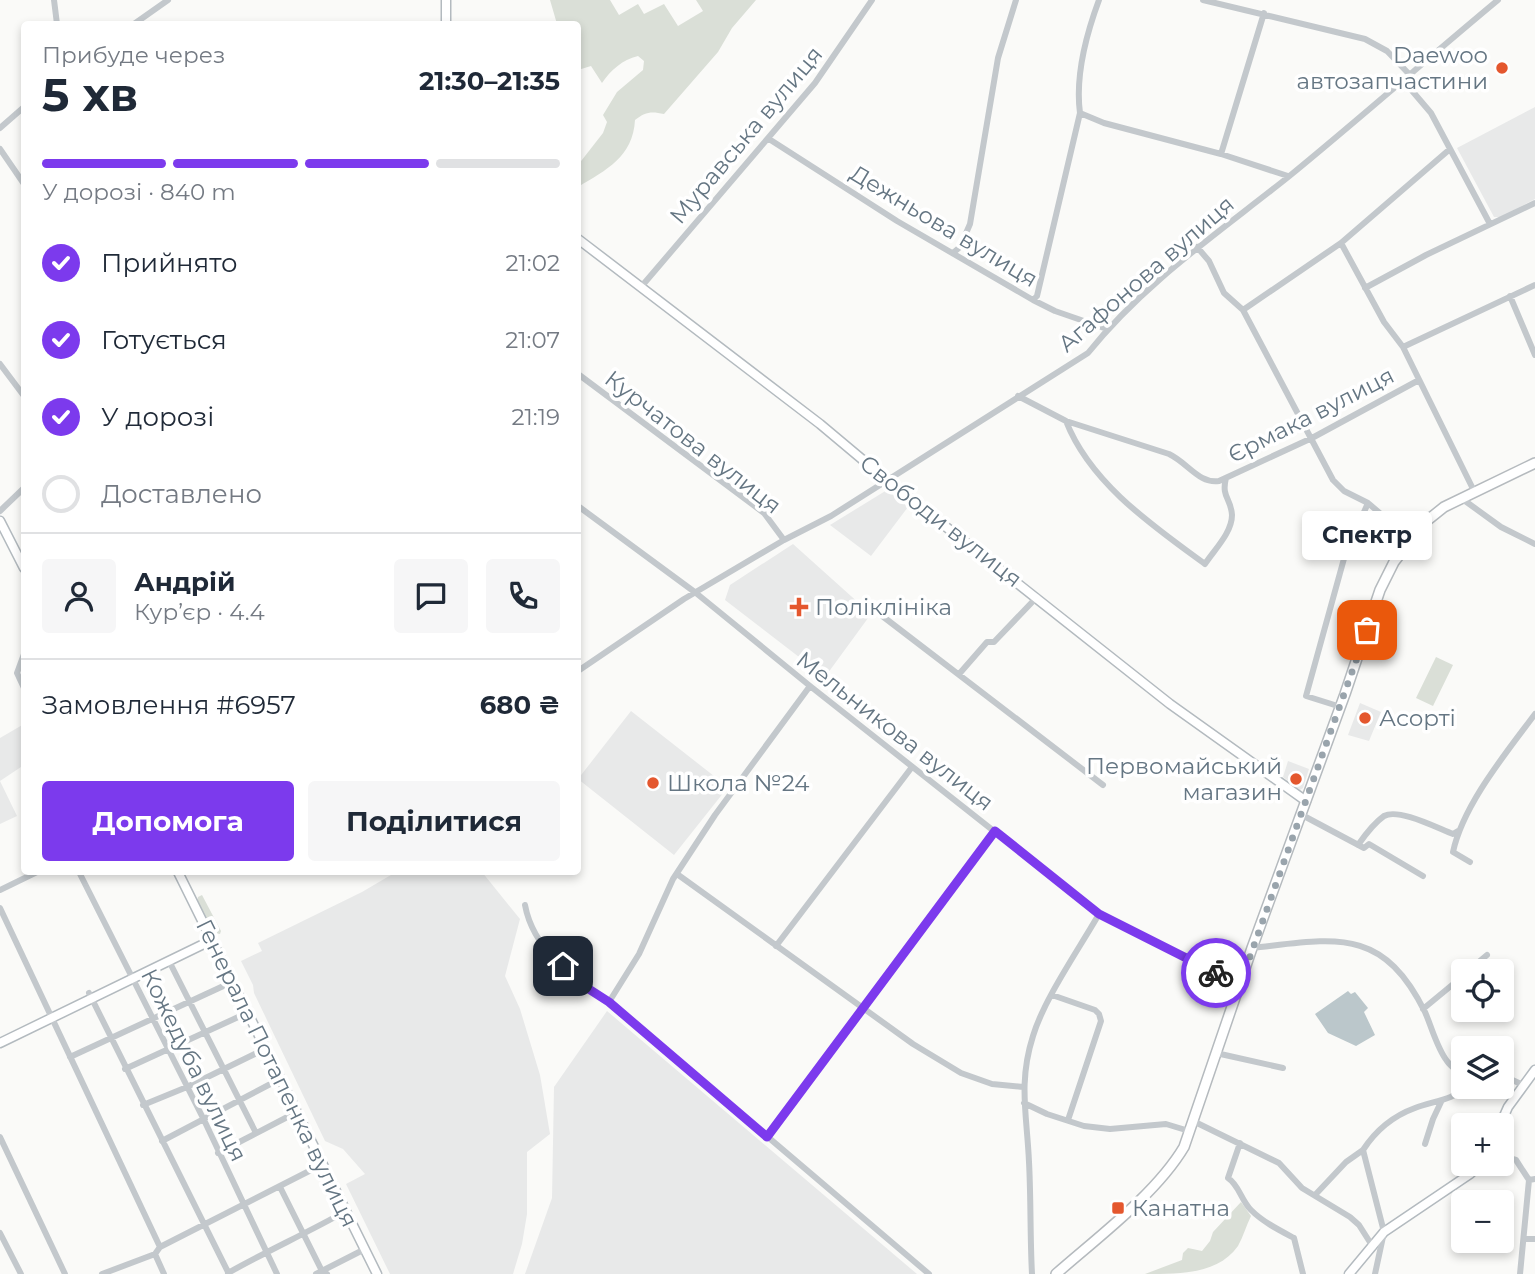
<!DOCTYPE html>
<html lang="uk">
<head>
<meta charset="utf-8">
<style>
	body { margin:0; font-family:Montserrat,sans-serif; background:#f6f6f7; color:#1f2937; height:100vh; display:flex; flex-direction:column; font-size:26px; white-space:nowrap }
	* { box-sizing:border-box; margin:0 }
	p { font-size:23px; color:#747a83 }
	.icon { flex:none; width:38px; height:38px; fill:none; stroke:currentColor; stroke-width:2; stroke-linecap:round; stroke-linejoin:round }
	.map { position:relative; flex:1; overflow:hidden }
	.panel { position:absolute; left:21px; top:21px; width:560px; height:854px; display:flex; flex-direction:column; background:#fff; border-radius:7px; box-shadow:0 4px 10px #0003 }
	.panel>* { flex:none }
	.tools { position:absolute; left:1451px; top:959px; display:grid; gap:14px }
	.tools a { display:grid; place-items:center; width:63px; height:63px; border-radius:7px; background:#fff; box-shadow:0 4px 10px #0003; font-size:35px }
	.pin { position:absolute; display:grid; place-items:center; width:60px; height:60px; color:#fff; margin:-30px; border-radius:14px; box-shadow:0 4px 10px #0006 }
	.courier { position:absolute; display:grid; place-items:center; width:70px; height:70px; margin:-35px; border:5px solid #7c3aed; border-radius:50%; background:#fff; color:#222; box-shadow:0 2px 9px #0007 }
	.bubble { position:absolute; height:49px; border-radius:7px; background:#fff; box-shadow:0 4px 10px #0003; font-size:23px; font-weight:700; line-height:49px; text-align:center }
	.summary em { font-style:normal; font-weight:700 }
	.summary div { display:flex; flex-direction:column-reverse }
	.summary { display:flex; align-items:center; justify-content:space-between; height:119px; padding:0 21px }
	h1 { font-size:46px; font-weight:700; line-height:52px }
	.bar { display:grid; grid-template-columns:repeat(4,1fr); gap:10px 7px; align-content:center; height:84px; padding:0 21px }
	.bar i { height:9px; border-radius:5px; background:#e0e1e3 }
	.bar .selected { background:#7c3aed }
	.bar p { grid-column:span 4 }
	.line { display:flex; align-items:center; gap:18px; padding:0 21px; border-top:2px solid #e0e1e3 }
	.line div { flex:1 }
	.round { display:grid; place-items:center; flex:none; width:74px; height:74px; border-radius:7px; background:#f6f6f7 }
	ol { padding:0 21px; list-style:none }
	li { display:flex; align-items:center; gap:21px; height:77px }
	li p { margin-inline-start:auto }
	li .icon { padding:7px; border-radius:50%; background:#7c3aed; color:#fff; stroke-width:4 }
	li:last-child { color:#747a83 }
	li i { width:38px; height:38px; border:4px solid #e0e1e3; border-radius:50% }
	.cta { display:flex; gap:14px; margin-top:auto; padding:14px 21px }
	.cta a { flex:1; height:80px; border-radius:7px; background:#7c3aed; color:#fff; font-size:28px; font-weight:700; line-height:80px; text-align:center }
	.cta a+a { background:#f6f6f7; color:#1f2937 }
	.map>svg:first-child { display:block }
	.built { fill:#e8e9e9 }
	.green { fill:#dadfd7 }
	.water { fill:#bbc7cb }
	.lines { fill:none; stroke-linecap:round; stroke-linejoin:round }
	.secondary-casing { stroke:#b3babf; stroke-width:11 }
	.primary-casing { stroke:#b5babe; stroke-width:12 }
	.street { stroke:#c3c8cc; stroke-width:6 }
	.secondary { stroke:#fff; stroke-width:8 }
	.primary { stroke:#fff; stroke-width:9 }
	.done { stroke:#99a4ac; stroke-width:7; stroke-dasharray:0 12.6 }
	.route { stroke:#7c3aed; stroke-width:9 }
	.poi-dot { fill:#e4572e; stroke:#fff; stroke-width:2.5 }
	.labels { text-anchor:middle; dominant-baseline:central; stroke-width:7; stroke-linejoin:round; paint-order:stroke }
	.poi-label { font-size:23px; fill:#657683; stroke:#fff; text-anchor:start }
	.street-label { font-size:23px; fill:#657683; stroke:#fff }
</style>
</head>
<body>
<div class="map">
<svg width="1535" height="1274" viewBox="0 0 1535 1274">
	<rect width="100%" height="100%" fill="#fafaf8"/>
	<path class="built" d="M 1535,107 L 1535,199 L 1501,217 L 1494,217 L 1457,148 Z
		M 887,490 L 908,507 L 871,556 L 830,525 Z
		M 793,544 L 871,614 L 825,677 L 725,600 L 730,585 Z
		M 1360,703 L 1381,712 L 1369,741 L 1348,735 Z
		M 631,711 L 728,787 L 674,855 L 578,779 Z
		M 24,724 L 24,765 L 0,781 L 17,816 L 0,824 L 0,738 Z
		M 1288,761 L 1309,769 L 1303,788 L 1300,790 L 1283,777 Z
		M 396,872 L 482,872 L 520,919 L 505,976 L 520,1009 L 540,1075 L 550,1134 L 527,1152 L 527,1214 L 522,1244 L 513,1274 L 390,1274 L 346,1184 L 365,1174 L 343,1149 L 325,1141 L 254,993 L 253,985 L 241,961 L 262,951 L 258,943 L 362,892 Z
		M 607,1011 L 917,1274 L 525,1274 L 552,1198 L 554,1087 Z"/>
	<path class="green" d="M 550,0 L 610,0 L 619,15 L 638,4 L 644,14 L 664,4 L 678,26 L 703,11 L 696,0 L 756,0 L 732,28 L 718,52 L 664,114 C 651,111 645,112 635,120 C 633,157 606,170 578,187 L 578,165 L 603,133 L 607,122 L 603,115 L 617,92 L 643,70 L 644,61 L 638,56 C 622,60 611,70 602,83 L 591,66 L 578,70 L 578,24 L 557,24 Z
		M 1436,657 L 1453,665 L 1433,706 L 1416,698 Z
		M 202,895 L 221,931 L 220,934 L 214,933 L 197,901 L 198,897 Z
		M 1241,1202 L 1251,1216 C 1246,1226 1243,1237 1238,1246 C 1218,1274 1182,1274 1145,1274 L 1182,1260 L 1183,1253 L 1188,1248 L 1202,1251 L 1210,1241 L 1213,1232 Z"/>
	<path class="water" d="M 1348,991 L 1351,994 L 1355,992 L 1368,1008 L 1364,1012 L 1375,1035 L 1356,1046 L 1328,1033 L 1315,1014 Z"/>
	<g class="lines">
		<defs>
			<path id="secondary" d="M 446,24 L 446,0
				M 578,239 L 820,424 L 888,481 L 1170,704 L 1306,801
				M 0,521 L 24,568
				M 178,872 L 377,1274
				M 0,1043 L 212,940
				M 1500,1125 L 1508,1107 L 1535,1070
				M 1349,1274 L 1384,1232 L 1470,1174 L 1481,1164"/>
			<path id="primary" d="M 1056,1274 C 1098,1237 1156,1194 1184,1147 L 1252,948 L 1345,694 L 1380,590 L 1394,562 L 1424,523 L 1444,507 L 1535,463"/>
		</defs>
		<use href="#secondary" class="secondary-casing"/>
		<use href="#primary" class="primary-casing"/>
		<path class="street" d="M 54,0 L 57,24
			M 1203,0 L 1365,39 L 1387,51 L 1409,74
			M 134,24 L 168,0
			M 1402,79 L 1431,113 L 1490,224
			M 1080,113 L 1104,123 L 1221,154 L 1288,176
			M 0,128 L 24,107
			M 769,139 L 897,221 L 1033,300 L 1055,311 L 1107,329
			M 0,149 L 24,184
			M 1221,154 L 1264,13
			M 1341,243 L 1384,322 L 1403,347 L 1474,491
			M 1197,247 L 1209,261 L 1224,293 L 1243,310 L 1333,480 L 1344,491 L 1368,503 L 1410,539
			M 953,253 L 960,247 L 970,224 L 998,58 L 1016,0
			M 641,287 L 815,83 L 872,0
			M 1365,288 L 1426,255 L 1535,203
			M 1510,296 L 1535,355
			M 1033,300 L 1037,296 L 1080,113 C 1075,76 1086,35 1099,0
			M 1243,310 L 1341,243 L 1450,149
			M 1403,347 L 1535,285
			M 0,364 L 24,396
			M 578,374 L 764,513 L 784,540
			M 1018,396 L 1066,421 L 1169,454 C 1188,463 1199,484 1219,481 L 1312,438 L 1419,380
			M 1066,421 C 1090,483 1153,526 1205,564 C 1214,550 1232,533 1232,515 C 1231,498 1221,497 1226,478
			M 1461,498 L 1501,527 L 1535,544
			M 578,506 L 696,593 L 810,686 L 1099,914 L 1215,973 L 1242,979
			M 0,511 L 24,488
			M 877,612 L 1103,785
			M 24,654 L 17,673 L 24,688
			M 578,671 L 684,599 L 784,540 L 831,516 L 1088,353 C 1144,283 1218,233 1287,178 C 1358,120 1427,59 1498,0
			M 960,673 L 987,642 L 994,642 L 1037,597
			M 1341,707 L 1306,696 L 1345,555 L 1368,503
			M 1302,815 L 1364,848 L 1369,844 L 1423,876
			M 1358,845 C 1365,835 1374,823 1384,816 C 1399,808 1437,828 1453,834 L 1458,831
			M 1470,862 L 1453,852 C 1463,805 1506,753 1535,714
			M 79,872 L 204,1120 L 277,1274
			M 677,874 L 913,1044 L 961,1073 L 992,1084 L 1023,1087
			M 0,890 L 37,872
			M 525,905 C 533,949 573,979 609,1002 L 929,1274
			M 0,908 L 160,1247 L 155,1254 L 164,1274
			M 776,946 L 912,767
			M 1252,948 C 1334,939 1382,925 1425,1012 C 1432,1028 1437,1048 1447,1061 C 1451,1067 1458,1071 1463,1076
			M 169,961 L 256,1133
			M 1468,971 L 1487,955
			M 89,993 L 229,1274
			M 1052,995 L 1095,1010 L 1099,1014 L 1101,1021 L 1068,1120
			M 609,1002 L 639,954 L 673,879 L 715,815 L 810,686
			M 1423,1009 L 1463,976
			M 1216,1053 L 1283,1068
			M 70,1057 L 232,982
			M 125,1069 L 247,1013
			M 1502,1075 L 1523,1085
			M 1024,1103 L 1047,1114 L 1084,1126 L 1110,1129 L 1166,1124 L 1189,1131
			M 143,1105 L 187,1087 L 265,1049
			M 1193,1121 L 1279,1163 L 1302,1188 L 1350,1217 L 1359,1225 L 1373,1247
			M 0,1137 L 65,1274
			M 767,1137 L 995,831
			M 162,1141 L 280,1079
			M 1240,1143 L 1228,1178 C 1239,1185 1241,1200 1251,1210 C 1263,1222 1279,1230 1294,1238 L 1303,1274
			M 1425,1144 L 1433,1119 L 1441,1102
			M 1363,1150 C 1376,1130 1393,1116 1415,1108 C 1434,1101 1452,1100 1467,1087
			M 218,1153 L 297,1112
			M 1502,1156 L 1516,1160 L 1529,1180 L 1535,1179
			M 280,1187 L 322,1271 L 327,1274
			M 1315,1195 L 1346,1162 L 1363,1150 L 1384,1232 L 1375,1274
			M 0,1233 L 21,1274
			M 1525,1239 L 1535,1239
			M 160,1247 L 323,1164
			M 228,1273 C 267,1251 307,1233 346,1211
			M 102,1274 L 155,1254
			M 316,1274 L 365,1249
			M 1032,1274 C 1030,1237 1031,1199 1029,1162 C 1027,1115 1018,1083 1033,1036 C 1044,999 1079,949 1099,914
			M 1520,1274 L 1529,1180"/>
		<use href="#secondary" class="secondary"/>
		<use href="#primary" class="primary"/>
	</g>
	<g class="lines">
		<path class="done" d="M 1216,973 L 1242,979 L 1367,630"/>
		<path class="route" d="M 563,966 L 581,984 L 609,1002 L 767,1137 L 995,831 L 1099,914 L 1216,973"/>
	</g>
	<g class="poi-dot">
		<circle cx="1502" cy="68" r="7"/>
		<path d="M795.5 596.5h7v7h7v7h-7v7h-7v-7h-7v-7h7z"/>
		<circle cx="1365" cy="718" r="7"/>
		<circle cx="1296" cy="779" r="7"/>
		<circle cx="653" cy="783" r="7"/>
		<rect x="1111" y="1201" width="14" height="14" rx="3.5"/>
	</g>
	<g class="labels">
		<g class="poi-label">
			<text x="1488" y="55" text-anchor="end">Daewoo<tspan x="1488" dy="26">автозапчастини</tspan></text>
			<text x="815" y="607">Поліклініка</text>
			<text x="1379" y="718">Асорті</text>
			<text x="1282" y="766" text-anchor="end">Первомайський<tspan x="1282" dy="26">магазин</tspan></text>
			<text x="667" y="783">Школа №24</text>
			<text x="1132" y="1208">Канатна</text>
		</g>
		<g class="street-label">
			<text transform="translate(746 135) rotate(-50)">Муравська вулиця</text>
			<text transform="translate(944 226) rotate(31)">Дежньова вулиця</text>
			<text transform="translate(1146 274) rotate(-41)">Агафонова вулиця</text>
			<text transform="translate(1311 415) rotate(-27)">Єрмака вулиця</text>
			<text transform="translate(693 442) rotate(38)">Курчатова вулиця</text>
			<text transform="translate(941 521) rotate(38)">Свободи вулиця</text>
			<text transform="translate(895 731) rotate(38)">Мельникова вулиця</text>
			<text transform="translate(194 1065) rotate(64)">Кожедуба вулиця</text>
			<text transform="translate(277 1073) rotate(64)">Генерала Потапенка вулиця</text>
		</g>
	</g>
</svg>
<div class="tools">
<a><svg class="icon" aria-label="locate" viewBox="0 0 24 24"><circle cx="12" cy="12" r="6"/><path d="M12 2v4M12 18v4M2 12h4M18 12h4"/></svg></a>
<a><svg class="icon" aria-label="layers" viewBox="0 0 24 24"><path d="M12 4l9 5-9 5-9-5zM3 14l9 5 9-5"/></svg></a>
<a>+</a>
<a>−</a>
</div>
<div class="pin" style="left:1367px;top:630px;background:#ea580c"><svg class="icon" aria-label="bag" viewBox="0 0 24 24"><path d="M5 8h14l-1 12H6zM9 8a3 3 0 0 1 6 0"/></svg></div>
<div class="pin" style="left:563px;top:966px;background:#1f2937"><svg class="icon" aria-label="home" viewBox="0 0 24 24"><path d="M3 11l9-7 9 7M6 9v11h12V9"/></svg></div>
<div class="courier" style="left:1216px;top:973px"><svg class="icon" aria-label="bike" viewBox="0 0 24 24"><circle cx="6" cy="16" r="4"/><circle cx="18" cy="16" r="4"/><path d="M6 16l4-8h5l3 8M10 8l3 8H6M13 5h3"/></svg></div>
<div class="bubble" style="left:1302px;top:511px;width:130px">Спектр</div>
<section class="panel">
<div class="summary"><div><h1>5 хв</h1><p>Прибуде через</p></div><em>21:30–21:35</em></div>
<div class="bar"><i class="selected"></i><i class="selected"></i><i class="selected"></i><i></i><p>У дорозі · 840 m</p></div>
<ol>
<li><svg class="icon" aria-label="check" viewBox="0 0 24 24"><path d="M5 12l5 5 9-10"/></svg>Прийнято<p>21:02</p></li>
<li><svg class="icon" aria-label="check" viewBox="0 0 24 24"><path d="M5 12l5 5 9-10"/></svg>Готується<p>21:07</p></li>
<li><svg class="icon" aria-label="check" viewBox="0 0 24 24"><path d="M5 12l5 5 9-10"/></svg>У дорозі<p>21:19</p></li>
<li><i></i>Доставлено</li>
</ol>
<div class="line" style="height:126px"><a class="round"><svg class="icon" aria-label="person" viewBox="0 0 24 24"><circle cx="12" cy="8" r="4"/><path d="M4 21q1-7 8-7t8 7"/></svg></a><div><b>Андрій</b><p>Кур’єр · 4.4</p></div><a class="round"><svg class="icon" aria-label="chat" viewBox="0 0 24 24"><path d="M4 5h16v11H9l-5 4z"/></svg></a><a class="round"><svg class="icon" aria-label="phone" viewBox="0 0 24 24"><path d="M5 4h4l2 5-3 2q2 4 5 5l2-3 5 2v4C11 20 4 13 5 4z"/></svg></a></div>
<div class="line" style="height:91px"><div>Замовлення #6957</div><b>680 ₴</b></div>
<div class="cta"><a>Допомога</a><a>Поділитися</a></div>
</section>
</div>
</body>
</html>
